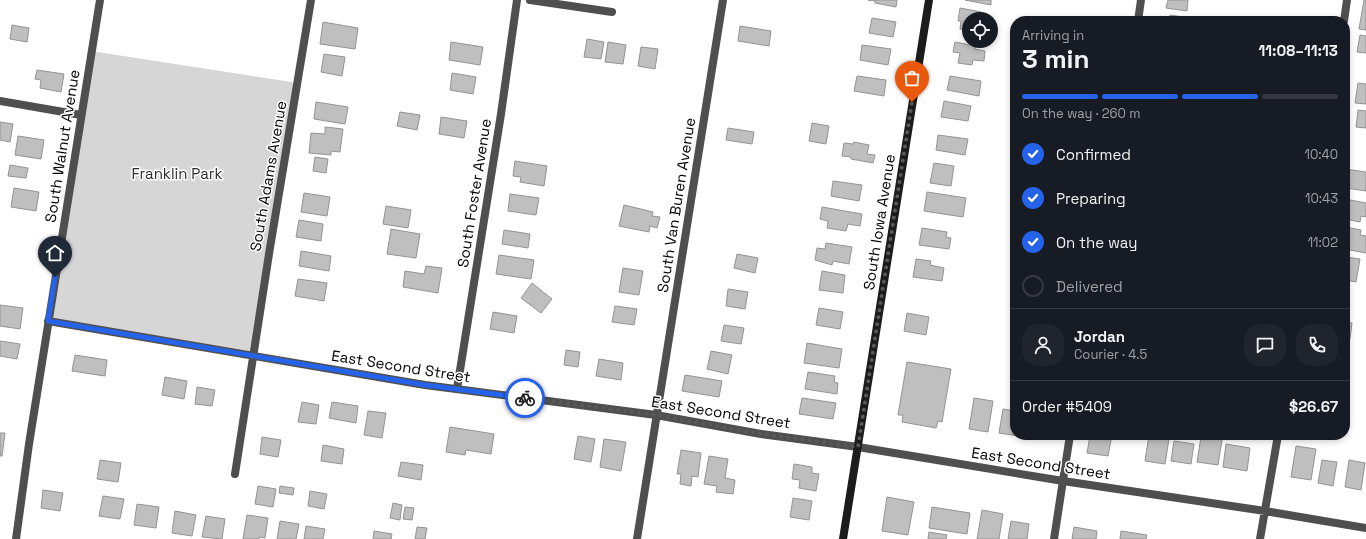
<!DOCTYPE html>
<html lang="en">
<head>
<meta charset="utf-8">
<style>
	body { margin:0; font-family:"Space Grotesk",sans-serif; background:#20242c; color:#f1f3f6; height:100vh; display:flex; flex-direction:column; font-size:15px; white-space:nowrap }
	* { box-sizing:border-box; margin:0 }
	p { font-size:13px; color:#9ea1a6 }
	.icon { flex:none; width:22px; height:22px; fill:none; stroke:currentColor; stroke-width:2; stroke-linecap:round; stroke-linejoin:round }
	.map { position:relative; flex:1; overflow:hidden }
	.details { position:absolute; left:1010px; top:16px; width:340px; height:424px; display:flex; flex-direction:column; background:#171b24; border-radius:16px; box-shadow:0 2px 6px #0003 }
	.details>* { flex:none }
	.fabs { position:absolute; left:962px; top:12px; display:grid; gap:8px }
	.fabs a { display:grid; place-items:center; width:36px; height:36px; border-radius:50%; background:#171b24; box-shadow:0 2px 6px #0003; font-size:20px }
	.pin { position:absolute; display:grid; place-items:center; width:34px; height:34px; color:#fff; margin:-41px -17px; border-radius:50% 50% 50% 0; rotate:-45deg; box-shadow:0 0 4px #0007 }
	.pin .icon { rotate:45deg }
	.courier { position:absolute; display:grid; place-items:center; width:40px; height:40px; margin:-20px; border:3px solid #2563eb; border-radius:50%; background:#fff; color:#222; box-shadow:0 1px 5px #0007 }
	.overview em { font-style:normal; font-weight:800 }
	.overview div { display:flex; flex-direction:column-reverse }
	.overview { display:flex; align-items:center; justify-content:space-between; height:68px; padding:0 12px }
	h1 { font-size:26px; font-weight:800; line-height:30px }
	.bar { display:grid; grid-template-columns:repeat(4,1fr); gap:6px 4px; align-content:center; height:48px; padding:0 12px }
	.bar i { height:5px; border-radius:3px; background:#363941 }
	.bar .active { background:#2563eb }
	.bar p { grid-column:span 4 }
	.line { display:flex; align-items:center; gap:10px; padding:0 12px; border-top:1px solid #363941 }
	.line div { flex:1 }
	.round { display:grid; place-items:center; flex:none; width:42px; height:42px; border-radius:16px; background:#20242c }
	ol { padding:0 12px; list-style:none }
	li { display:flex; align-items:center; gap:12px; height:44px }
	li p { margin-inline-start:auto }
	li .icon { padding:4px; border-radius:50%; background:#2563eb; color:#fff; stroke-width:4 }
	li:last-child { color:#9ea1a6 }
	li i { width:22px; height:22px; border:2px solid #363941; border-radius:50% }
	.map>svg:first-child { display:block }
	.green { fill:#d6d6d6 }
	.building { fill:#bfbfbf; stroke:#939393 }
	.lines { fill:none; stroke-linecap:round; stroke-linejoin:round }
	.minor { stroke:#4f4f4f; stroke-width:8 }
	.secondary { stroke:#1c1c1c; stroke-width:8 }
	.done { stroke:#595959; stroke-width:4; stroke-dasharray:0 7.2 }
	.route { stroke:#2563eb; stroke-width:5 }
	.labels { text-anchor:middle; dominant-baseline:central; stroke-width:3; stroke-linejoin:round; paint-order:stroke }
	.street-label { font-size:15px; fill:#000; stroke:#fff }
	.park-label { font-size:15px; fill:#2d2d2d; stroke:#fff }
</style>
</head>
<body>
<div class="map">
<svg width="1366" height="539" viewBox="0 0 1366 539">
	<rect width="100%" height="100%" fill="#fff"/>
	<path class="green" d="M 91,51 L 298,83 L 253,356 L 48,321 Z"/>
	<path class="building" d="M 868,0 L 897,0 L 896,7 L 875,3 L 875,1 Z
		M 965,0 L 991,0 L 991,5 Z
		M 1168,0 L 1188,0 L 1187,11 L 1166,8 Z
		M 1364,0 L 1366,0 L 1366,30 L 1359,29 Z
		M 960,8 L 981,12 L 980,18 L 985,19 L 969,19 L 969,31 L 960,29 L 961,21 L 958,21 Z
		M 1170,15 L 1197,19 L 1196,21 L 1169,21 Z
		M 872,18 L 896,22 L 893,37 L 869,33 Z
		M 323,22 L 358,28 L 355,49 L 320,44 Z
		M 12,25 L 29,28 L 27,42 L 10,39 Z
		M 740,26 L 771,31 L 769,46 L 738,41 Z
		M 1360,35 L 1366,36 L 1366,53 L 1357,52 Z
		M 587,39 L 604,42 L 601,59 L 584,57 Z
		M 451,42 L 483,47 L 480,65 L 449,60 Z
		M 608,42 L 626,45 L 623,64 L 605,62 Z
		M 955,42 L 976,46 L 975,49 L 985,51 L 984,61 L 973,60 L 972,65 L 958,63 L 960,53 L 953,52 Z
		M 862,45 L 891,49 L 888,65 L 860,60 Z
		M 641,47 L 658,49 L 655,69 L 638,66 Z
		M 324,54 L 345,57 L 342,76 L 321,72 Z
		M 37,70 L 64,74 L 61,92 L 40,88 L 41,80 L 35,79 Z
		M 452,73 L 476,77 L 473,94 L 450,90 Z
		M 857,76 L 886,80 L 884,96 L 854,91 Z
		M 950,76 L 981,81 L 979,96 L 947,90 Z
		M 1358,83 L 1366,84 L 1366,104 L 1355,103 Z
		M 944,101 L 971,106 L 968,121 L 941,117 Z
		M 316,102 L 348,107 L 345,124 L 314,119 Z
		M 1358,110 L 1366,111 L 1366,128 L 1356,127 Z
		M 400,112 L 420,115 L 417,130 L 397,126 Z
		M 441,117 L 467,121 L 464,138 L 439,134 Z
		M 0,122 L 13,124 L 10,142 L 0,140 Z
		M 812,123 L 829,126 L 826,144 L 809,141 Z
		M 325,127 L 343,129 L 340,152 L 331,151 L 331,155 L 309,153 L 311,133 L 325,134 Z
		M 728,128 L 754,132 L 752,144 L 726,140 Z
		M 938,135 L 968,139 L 965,155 L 936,150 Z
		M 18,136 L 44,140 L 41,159 L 15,155 Z
		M 854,142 L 869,145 L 867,154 L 875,155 L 873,163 L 851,159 L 851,157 L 842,156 L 844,143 L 853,144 Z
		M 315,157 L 328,159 L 326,173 L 313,171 Z
		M 515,161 L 547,166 L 544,186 L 520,182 L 521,177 L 513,176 Z
		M 934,163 L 954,166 L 951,186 L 930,183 Z
		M 10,165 L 28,168 L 26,178 L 8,176 Z
		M 1345,169 L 1366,172 L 1366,191 L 1346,188 L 1348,179 L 1345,179 Z
		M 833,181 L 862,185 L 859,201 L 831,196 Z
		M 14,188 L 39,192 L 36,211 L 11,207 Z
		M 927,192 L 966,198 L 963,217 L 924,211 Z
		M 304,193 L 330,197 L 327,216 L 301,212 Z
		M 510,194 L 539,198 L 536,215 L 508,211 Z
		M 1345,199 L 1366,203 L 1366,217 L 1361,216 L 1360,222 L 1345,219 Z
		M 624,205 L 653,212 L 652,216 L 660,217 L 657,228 L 650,226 L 649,232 L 619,226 Z
		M 386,206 L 411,210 L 408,228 L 383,224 Z
		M 822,207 L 862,214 L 860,226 L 848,224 L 846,231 L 827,228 L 828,221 L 820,219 Z
		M 299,220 L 323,224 L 321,241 L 296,237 Z
		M 1345,227 L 1361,230 L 1360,235 L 1366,236 L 1366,253 L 1345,249 Z
		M 922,228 L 947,232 L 946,237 L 951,238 L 949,249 L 919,245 Z
		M 391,229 L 420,234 L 416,258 L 387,254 Z
		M 504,230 L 530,234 L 528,248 L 502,244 Z
		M 826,243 L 852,247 L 849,264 L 833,261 L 832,265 L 815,260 L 817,248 L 825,249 Z
		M 301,251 L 331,256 L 329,271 L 299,266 Z
		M 737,254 L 758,258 L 755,273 L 734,268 Z
		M 499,255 L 534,260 L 531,279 L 496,274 Z
		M 1345,257 L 1360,259 L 1356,282 L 1345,280 Z
		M 916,259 L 931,261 L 930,265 L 944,268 L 942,281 L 913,277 Z
		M 426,266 L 442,268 L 438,293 L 403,287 L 405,271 L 424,274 Z
		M 623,268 L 643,271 L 639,295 L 619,292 Z
		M 822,271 L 845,275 L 843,293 L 819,290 Z
		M 298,279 L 327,283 L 324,301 L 295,296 Z
		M 532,283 L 552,299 L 541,313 L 521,298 Z
		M 728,289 L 748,292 L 745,309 L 726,306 Z
		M 1345,294 L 1349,295 L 1347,311 L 1345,311 Z
		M 0,305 L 23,308 L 20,329 L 0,326 Z
		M 615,306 L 637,309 L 634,325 L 612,322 Z
		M 819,308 L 843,312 L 840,329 L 816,325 Z
		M 493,312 L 517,316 L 514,333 L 490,329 Z
		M 907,313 L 929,317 L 926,335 L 904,331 Z
		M 1345,322 L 1352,323 L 1350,339 L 1345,339 Z
		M 724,325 L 744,328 L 741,344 L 721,341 Z
		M 0,341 L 20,344 L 17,359 L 0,356 Z
		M 807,343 L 842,349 L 839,368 L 804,363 Z
		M 566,350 L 580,352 L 578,367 L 564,365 Z
		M 711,351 L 732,355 L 728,374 L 707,369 Z
		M 75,355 L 107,360 L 105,376 L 72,371 Z
		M 599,359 L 623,363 L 621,380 L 596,376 Z
		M 907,362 L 951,369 L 942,422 L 938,421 L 936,428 L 902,422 L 903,415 L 898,415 Z
		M 808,372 L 835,376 L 834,382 L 838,383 L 837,394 L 805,389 Z
		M 685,375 L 722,381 L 719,397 L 682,391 Z
		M 165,377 L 187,381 L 184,399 L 162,395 Z
		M 197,387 L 215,390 L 212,406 L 195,404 Z
		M 802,398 L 836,403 L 833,419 L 799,414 Z
		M 974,398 L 993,401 L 988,432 L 969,429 Z
		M 302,402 L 319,405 L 316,424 L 298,422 Z
		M 332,402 L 358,406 L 356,423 L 329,418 Z
		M 1003,409 L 1015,411 L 1015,435 L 1018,436 L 999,433 Z
		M 368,411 L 386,413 L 382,438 L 364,435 Z
		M 450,427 L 494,434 L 491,454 L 466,450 L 465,455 L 446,452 Z
		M 0,433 L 5,433 L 2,456 L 0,456 Z
		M 1090,435 L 1112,435 L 1108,456 L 1087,453 Z
		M 1149,435 L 1169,439 L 1165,464 L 1145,461 Z
		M 578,436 L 595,439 L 591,462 L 574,459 Z
		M 262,437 L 281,440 L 278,457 L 260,454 Z
		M 1201,437 L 1222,440 L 1218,465 L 1197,462 Z
		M 604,439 L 626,442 L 621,471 L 600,467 Z
		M 1174,441 L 1194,444 L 1191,464 L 1171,461 Z
		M 1226,444 L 1250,448 L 1247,471 L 1223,467 Z
		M 323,445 L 344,449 L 342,464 L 321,461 Z
		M 1296,446 L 1316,449 L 1311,480 L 1291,477 Z
		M 681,450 L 701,453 L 698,477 L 692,476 L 691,486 L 680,484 L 681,474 L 677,474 Z
		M 709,456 L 728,459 L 725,478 L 735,480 L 733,494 L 716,492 L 717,486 L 704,484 Z
		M 100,460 L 121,463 L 118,482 L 97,479 Z
		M 1322,460 L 1337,462 L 1333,486 L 1318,483 Z
		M 1349,460 L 1365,463 L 1361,490 L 1345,487 Z
		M 401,462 L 423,465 L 421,480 L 398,476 Z
		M 794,464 L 812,467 L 812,473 L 819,474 L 816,491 L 799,488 L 800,480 L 792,479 Z
		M 258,486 L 276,489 L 273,507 L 255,504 Z
		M 280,486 L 294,488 L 293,495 L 279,493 Z
		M 43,490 L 63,493 L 60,511 L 41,508 Z
		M 310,491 L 327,494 L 324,509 L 308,506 Z
		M 103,496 L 124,499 L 120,519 L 99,516 Z
		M 887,497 L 914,502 L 908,535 L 882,531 Z
		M 793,498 L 812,501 L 809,520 L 790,517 Z
		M 393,503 L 402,505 L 400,520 L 390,518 Z
		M 137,504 L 159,507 L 156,528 L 134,525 Z
		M 405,507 L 414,508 L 412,520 L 403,519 Z
		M 932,507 L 970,513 L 967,534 L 929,528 Z
		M 982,510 L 1003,514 L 999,539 L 977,539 Z
		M 175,511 L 196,515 L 192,536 L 172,533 Z
		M 247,515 L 268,518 L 265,538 L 259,537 L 259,539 L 243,539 Z
		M 206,516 L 225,519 L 222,539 L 202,537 Z
		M 280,521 L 299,524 L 296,539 L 277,539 Z
		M 1011,521 L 1029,524 L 1027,539 L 1008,539 Z
		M 306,526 L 325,529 L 323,539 L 304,539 Z
		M 417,527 L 427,528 L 425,539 L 415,539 Z
		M 1074,527 L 1097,531 L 1096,539 L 1072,539 Z
		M 374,531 L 392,534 L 391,539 L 373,539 Z
		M 1121,531 L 1147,535 L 1146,539 L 1120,539 Z
		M 929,532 L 947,535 L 946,539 L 928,539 Z"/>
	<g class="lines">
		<path class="minor" d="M 530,0 L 612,12
			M 1138,21 L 1141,0
			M 1344,21 L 1347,0
			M 0,101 L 81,115
			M 48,321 L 425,385 L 656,415 L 761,434 L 858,447 L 1063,481 L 1265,511 L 1366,528
			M 457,389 L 501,114 L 517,0
			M 235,474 L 269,254 L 311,0
			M 16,539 L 29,444 L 100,0
			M 637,539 L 723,0
			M 1054,539 L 1070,435
			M 1260,539 L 1278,435"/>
		<path class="secondary" d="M 843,539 L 929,0"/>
	</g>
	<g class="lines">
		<path class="done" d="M 525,398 L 656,415 L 761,434 L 858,447 L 912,102"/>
		<path class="route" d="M 55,277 L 48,321 L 425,385 L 525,398"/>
	</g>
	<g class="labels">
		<g class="street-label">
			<text transform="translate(62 146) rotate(-81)">South Walnut Avenue</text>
			<text transform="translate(268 176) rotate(-80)">South Adams Avenue</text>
			<text transform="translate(474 193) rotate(-81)">South Foster Avenue</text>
			<text transform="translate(676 205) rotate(-81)">South Van Buren Avenue</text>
			<text transform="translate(879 222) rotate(-81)">South Iowa Avenue</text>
			<text transform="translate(401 366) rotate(9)">East Second Street</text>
			<text transform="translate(721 412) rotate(9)">East Second Street</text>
			<text transform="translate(1041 463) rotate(9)">East Second Street</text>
		</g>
		<g class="park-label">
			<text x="177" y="173">Franklin Park</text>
		</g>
	</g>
</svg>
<div class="fabs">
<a><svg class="icon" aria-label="locate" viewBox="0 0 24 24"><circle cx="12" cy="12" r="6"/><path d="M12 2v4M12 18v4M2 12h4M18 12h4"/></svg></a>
</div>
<div class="pin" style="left:912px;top:102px;background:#ea580c"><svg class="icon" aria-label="bag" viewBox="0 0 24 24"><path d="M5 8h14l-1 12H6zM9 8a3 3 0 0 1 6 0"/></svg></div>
<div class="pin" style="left:55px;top:277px;background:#1f2937"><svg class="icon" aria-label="home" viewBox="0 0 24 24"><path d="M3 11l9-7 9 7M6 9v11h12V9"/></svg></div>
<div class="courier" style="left:525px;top:398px"><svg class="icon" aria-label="bike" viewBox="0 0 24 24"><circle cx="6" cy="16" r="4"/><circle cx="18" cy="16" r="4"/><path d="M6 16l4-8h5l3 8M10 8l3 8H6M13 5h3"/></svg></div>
<section class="details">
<div class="overview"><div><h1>3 min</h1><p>Arriving in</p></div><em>11:08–11:13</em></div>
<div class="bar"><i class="active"></i><i class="active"></i><i class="active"></i><i></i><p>On the way · 260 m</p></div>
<ol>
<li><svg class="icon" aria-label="check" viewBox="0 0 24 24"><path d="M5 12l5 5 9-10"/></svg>Confirmed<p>10:40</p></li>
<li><svg class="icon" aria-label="check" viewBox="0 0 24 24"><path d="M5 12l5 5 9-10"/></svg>Preparing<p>10:43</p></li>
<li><svg class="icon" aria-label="check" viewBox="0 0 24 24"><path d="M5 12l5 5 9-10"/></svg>On the way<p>11:02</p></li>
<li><i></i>Delivered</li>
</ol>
<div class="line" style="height:72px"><a class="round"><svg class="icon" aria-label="person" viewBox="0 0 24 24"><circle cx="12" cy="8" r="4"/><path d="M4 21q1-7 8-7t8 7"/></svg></a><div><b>Jordan</b><p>Courier · 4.5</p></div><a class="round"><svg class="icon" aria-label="chat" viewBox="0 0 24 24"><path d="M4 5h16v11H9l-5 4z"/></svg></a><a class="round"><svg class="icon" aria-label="phone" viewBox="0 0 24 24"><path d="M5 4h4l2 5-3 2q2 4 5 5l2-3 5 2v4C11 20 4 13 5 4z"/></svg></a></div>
<div class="line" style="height:52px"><div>Order #5409</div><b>$26.67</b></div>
</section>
</div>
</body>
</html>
